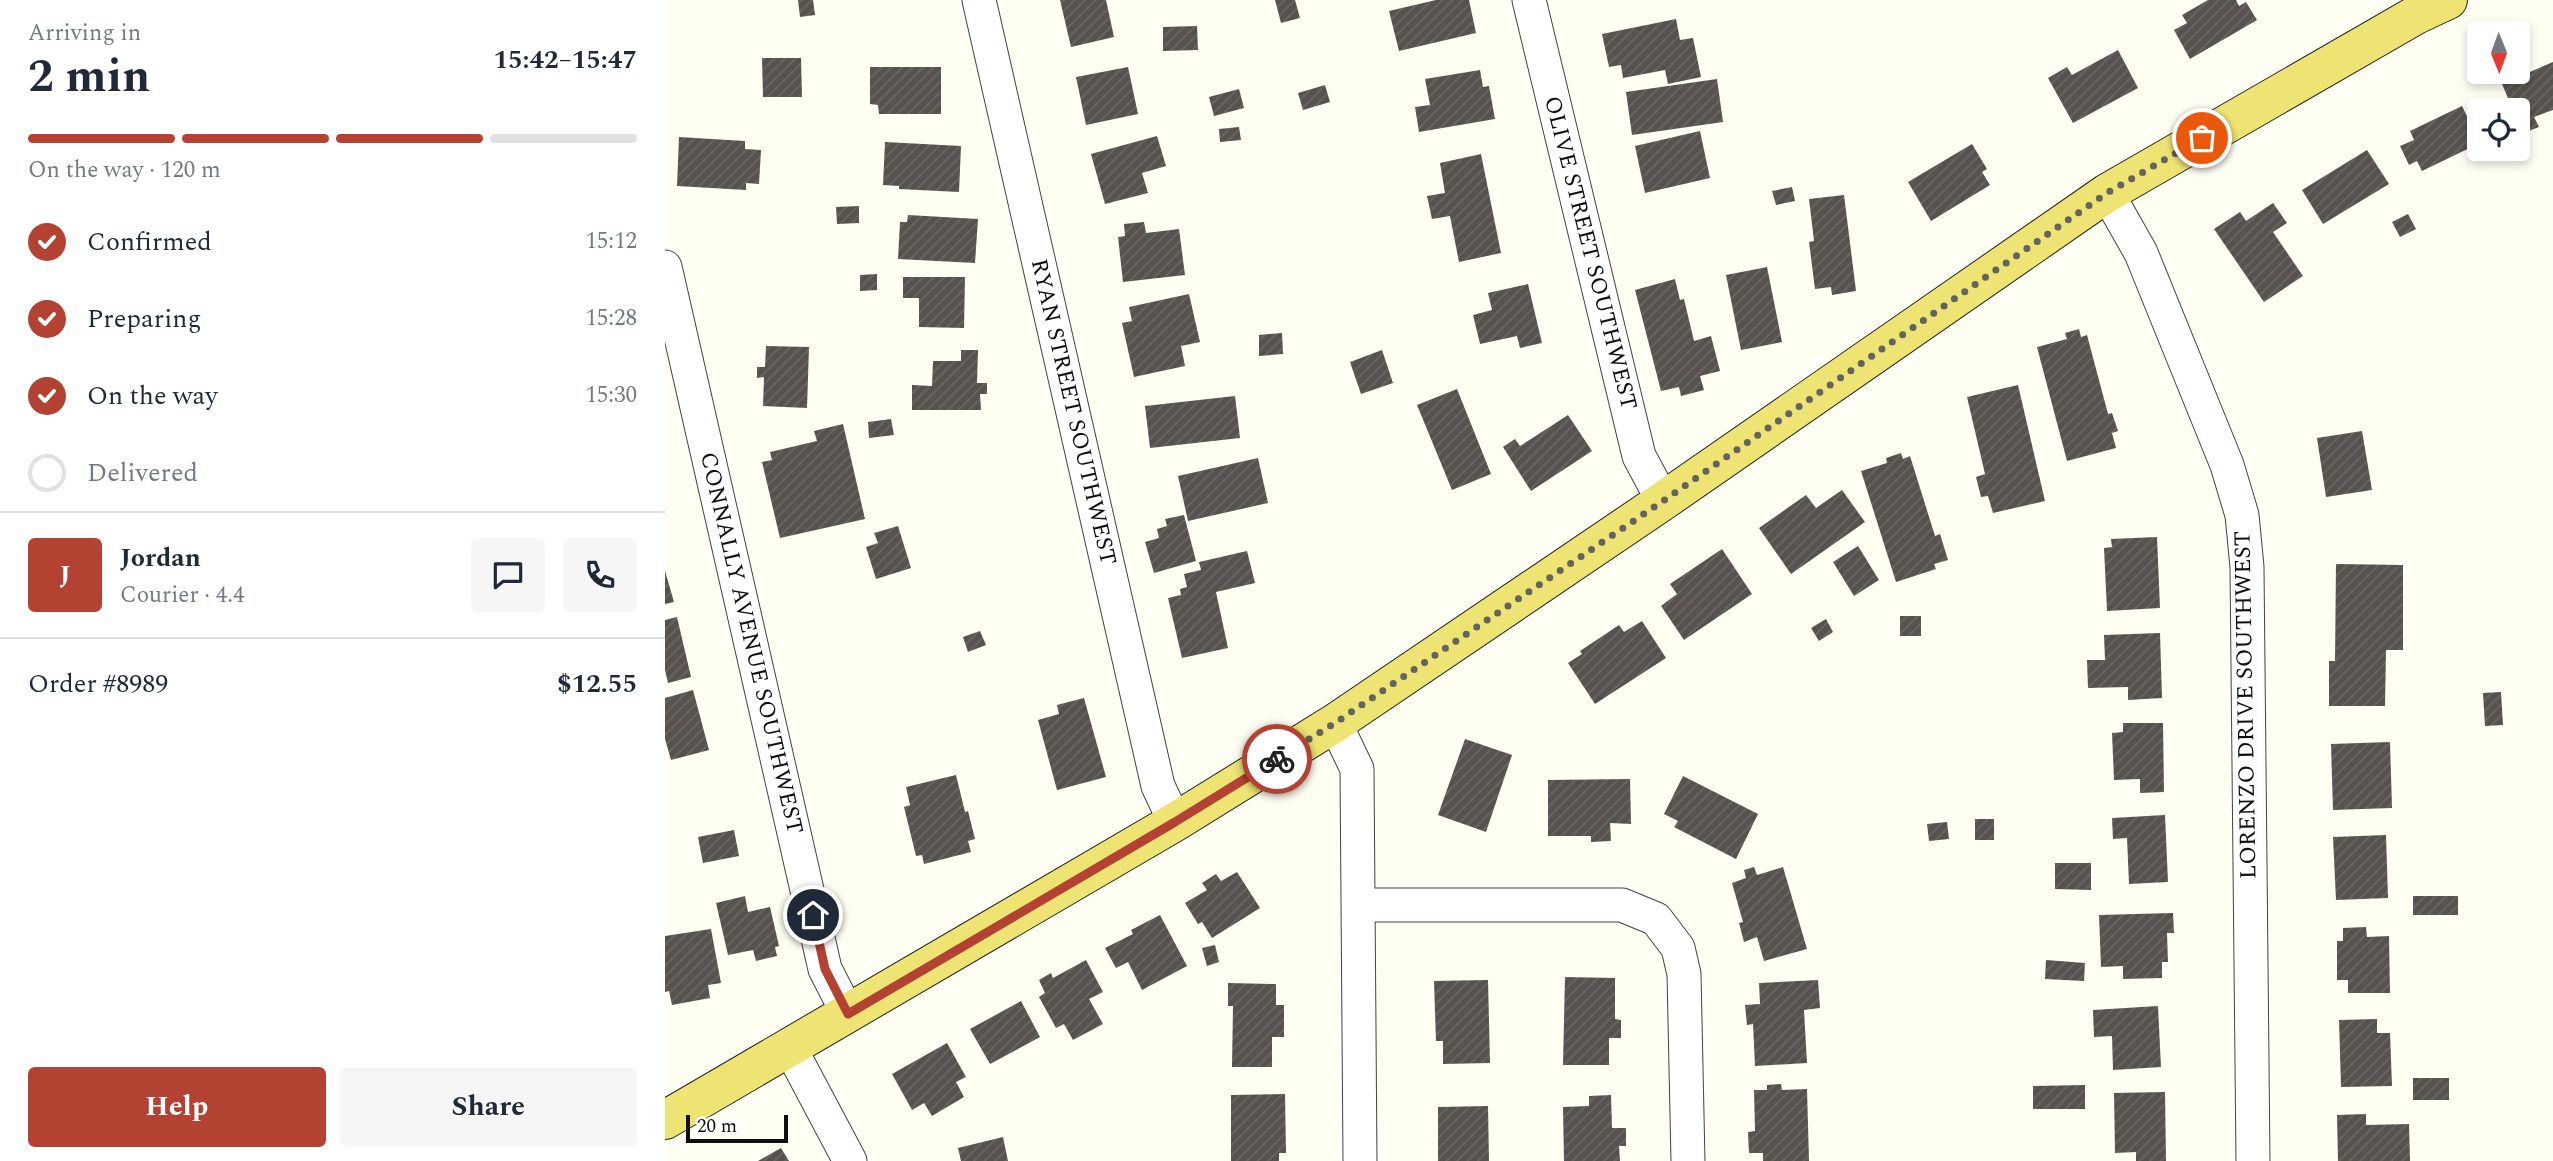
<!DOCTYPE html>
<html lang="en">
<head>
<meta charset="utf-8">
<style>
	body { margin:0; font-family:Spectral,serif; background:#f6f6f7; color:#1f2937; height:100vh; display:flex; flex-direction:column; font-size:26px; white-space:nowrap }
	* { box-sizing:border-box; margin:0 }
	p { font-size:23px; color:#747a83 }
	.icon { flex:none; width:38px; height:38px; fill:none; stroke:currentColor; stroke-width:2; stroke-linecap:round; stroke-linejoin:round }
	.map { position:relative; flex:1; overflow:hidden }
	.drawer { display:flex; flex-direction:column; background:#fff; width:665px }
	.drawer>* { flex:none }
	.needle { width:46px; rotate:179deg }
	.buttons { position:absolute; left:1802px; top:21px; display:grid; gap:14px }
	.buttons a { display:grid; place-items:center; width:63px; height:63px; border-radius:7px; background:#fff; box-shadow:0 4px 10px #0003; font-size:35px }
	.scale { position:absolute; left:21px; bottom:18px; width:102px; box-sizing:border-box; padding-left:7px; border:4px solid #0f0f0f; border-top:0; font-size:19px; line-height:24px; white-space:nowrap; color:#0f0f0f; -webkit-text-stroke:5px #fff; paint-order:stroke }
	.pin { position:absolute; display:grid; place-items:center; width:60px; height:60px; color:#fff; margin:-30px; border:4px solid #fff; border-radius:50%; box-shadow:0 2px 7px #0007 }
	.courier { position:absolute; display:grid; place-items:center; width:70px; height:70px; margin:-35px; border:5px solid #b44232; border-radius:50%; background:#fff; color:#222; box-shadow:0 2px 9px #0007 }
	.overview em { font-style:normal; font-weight:700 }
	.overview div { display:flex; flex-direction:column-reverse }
	.overview { display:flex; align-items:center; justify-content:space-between; height:119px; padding:0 28px }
	h1 { font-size:46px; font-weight:700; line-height:52px }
	.bar { display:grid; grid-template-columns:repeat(4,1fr); gap:10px 7px; align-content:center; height:84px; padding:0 28px }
	.bar i { height:9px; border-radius:5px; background:#e0e1e3 }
	.bar .selected { background:#b44232 }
	.bar p { grid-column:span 4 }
	.line { display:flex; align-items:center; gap:18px; padding:0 28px; border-top:2px solid #e0e1e3 }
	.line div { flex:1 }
	.round { display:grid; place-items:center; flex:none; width:74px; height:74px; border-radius:7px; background:#f6f6f7 }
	ol { padding:0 28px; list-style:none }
	li { display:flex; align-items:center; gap:21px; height:77px }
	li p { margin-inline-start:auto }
	li .icon { padding:7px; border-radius:50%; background:#b44232; color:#fff; stroke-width:4 }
	li:last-child { color:#747a83 }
	li i { width:38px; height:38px; border:4px solid #e0e1e3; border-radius:50% }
	.button { display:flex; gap:14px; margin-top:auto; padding:14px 28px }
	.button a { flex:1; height:80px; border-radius:7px; background:#b44232; color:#fff; font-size:28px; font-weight:700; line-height:80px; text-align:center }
	.button a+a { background:#f6f6f7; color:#1f2937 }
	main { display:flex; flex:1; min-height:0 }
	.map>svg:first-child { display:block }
	.building { fill:url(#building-hatch) }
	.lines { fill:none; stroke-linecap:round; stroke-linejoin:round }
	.minor-casing { stroke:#424242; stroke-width:35 }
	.major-casing { stroke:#202020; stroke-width:40 }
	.minor { stroke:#fff; stroke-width:33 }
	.major { stroke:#ede474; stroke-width:38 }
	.done { stroke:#63635f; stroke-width:7; stroke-dasharray:0 12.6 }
	.route { stroke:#b44232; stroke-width:9 }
	.labels { text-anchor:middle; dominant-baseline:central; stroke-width:7; stroke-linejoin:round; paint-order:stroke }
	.street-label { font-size:23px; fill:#0f0f0f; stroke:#fff }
</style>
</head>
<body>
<main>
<section class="drawer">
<div class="overview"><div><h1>2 min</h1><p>Arriving in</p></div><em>15:42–15:47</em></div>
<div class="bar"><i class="selected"></i><i class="selected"></i><i class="selected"></i><i></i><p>On the way · 120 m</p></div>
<ol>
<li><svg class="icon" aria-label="check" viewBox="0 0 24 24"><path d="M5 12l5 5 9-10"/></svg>Confirmed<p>15:12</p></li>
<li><svg class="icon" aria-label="check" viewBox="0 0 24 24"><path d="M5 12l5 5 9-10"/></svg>Preparing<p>15:28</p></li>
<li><svg class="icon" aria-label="check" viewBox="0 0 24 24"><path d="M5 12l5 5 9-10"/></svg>On the way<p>15:30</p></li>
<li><i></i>Delivered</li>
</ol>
<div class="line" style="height:126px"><b class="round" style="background:#b44232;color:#fff">J</b><div><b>Jordan</b><p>Courier · 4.4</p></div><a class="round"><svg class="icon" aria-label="chat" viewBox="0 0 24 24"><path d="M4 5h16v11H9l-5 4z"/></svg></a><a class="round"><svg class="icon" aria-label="phone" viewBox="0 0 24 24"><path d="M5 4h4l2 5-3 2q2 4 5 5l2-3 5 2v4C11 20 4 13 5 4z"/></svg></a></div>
<div class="line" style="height:91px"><div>Order #8989</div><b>$12.55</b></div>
<div class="button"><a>Help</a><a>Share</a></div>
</section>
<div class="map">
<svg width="1888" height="1161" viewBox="0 0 1888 1161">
	<defs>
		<pattern id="building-hatch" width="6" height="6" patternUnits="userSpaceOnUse" patternTransform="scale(1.75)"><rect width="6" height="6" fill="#57524d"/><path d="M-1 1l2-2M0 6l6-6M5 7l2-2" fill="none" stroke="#6a6662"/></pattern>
	</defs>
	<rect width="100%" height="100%" fill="#fefef3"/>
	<path class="building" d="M 133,0 L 148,0 L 150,15 L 135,17 Z
		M 395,0 L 441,0 L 449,37 L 406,47 Z
		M 610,0 L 630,0 L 635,18 L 616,23 Z
		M 771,0 L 804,0 L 811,33 L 734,51 L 724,11 Z
		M 1543,0 L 1571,0 L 1574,6 L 1581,2 L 1592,20 L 1525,59 L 1509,30 L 1522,23 L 1517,15 Z
		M 1011,19 L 1015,40 L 1028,38 L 1036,77 L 1003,84 L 1000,70 L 958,78 L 956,65 L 944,67 L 937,34 Z
		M 532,26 L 533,50 L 498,51 L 498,27 Z
		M 1453,50 L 1473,88 L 1408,123 L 1383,78 L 1402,67 L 1407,75 Z
		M 97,58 L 136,58 L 137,97 L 98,97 Z
		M 1888,62 L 1888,110 L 1869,117 L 1874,127 L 1853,135 L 1853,110 L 1848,110 L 1837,84 Z
		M 205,67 L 276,67 L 276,114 L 214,114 L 213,105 L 205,104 Z
		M 463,67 L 473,114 L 421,125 L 411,77 Z
		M 815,70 L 818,87 L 824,86 L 830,119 L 754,132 L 750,107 L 765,105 L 760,79 Z
		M 1052,79 L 1058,122 L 967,135 L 961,92 Z
		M 660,85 L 665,102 L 638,110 L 633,93 Z
		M 574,89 L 579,108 L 549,116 L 544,97 Z
		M 1797,106 L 1815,143 L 1757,171 L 1752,161 L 1744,165 L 1735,146 L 1749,140 L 1745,131 Z
		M 574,127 L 576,140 L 555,142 L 554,129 Z
		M 1035,131 L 1045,178 L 980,193 L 970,146 Z
		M 492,136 L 501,166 L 477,173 L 483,193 L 440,204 L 426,154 Z
		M 14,137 L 80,141 L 80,149 L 96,150 L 94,184 L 81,183 L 81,190 L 12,186 Z
		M 220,142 L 296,146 L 294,192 L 234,189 L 234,186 L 218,185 Z
		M 1307,144 L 1322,169 L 1317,172 L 1325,185 L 1266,221 L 1243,182 Z
		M 1702,150 L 1724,184 L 1658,224 L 1637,190 Z
		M 816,154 L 836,253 L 794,262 L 785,216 L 767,219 L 762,196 L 780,193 L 775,163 Z
		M 1127,187 L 1130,201 L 1111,205 L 1107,191 Z
		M 1179,195 L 1191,291 L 1167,295 L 1166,287 L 1150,289 L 1144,242 L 1149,241 L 1144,199 Z
		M 1608,203 L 1622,223 L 1608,232 L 1638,276 L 1599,302 L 1549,229 L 1575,212 L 1581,221 Z
		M 194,206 L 194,223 L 172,224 L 171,207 Z
		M 1743,214 L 1751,229 L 1735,237 L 1727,222 Z
		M 243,215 L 313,219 L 310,263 L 233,259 L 235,222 L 242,222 Z
		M 479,222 L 481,233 L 514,229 L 520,275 L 458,282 L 453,237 L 460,236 L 459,224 Z
		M 1102,267 L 1117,342 L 1076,350 L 1061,275 Z
		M 212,274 L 212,290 L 195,291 L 195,275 Z
		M 238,277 L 300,277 L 299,328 L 254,327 L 254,298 L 238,298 Z
		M 1010,279 L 1015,300 L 1019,299 L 1029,341 L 1046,336 L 1055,371 L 1035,376 L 1039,390 L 1016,396 L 1014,387 L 996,391 L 970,290 Z
		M 863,284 L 877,343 L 855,348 L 852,336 L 815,344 L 808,315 L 827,310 L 823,293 Z
		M 524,294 L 535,342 L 516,346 L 520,366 L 469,377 L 457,323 L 467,321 L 464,307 Z
		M 1414,329 L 1416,337 L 1422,335 L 1443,414 L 1447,413 L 1453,431 L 1447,433 L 1451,448 L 1402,461 L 1372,347 L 1402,339 L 1400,333 Z
		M 617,333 L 618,354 L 594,356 L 594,335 Z
		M 101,346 L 144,347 L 142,408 L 98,406 L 99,377 L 92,378 L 92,367 L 100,367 Z
		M 296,350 L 313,350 L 312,383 L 322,383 L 322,394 L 315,394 L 316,410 L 247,410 L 247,385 L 267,386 L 268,361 L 296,361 Z
		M 717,350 L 728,383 L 696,394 L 685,362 Z
		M 1353,385 L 1380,501 L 1328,513 L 1323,496 L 1316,497 L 1311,477 L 1320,474 L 1302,397 Z
		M 792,389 L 826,474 L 787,490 L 752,405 Z
		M 570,396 L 575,438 L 485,448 L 480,406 Z
		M 903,415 L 927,451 L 866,491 L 838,447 L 850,439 L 855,446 Z
		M 226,419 L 229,435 L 204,438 L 203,422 Z
		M 178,424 L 200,519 L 115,538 L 97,462 L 107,460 L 105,452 L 152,441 L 149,431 Z
		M 1697,431 L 1707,490 L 1661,497 L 1652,438 Z
		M 1236,453 L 1238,459 L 1245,456 L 1270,536 L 1275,534 L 1283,560 L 1269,564 L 1271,569 L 1231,582 L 1196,471 L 1222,463 L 1221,458 Z
		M 593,458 L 603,503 L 523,521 L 513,476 Z
		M 1177,490 L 1200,522 L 1126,574 L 1094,528 L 1141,495 L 1151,508 Z
		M 519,515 L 531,561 L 489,573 L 480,542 L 494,538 L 492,529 L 502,526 L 500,519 Z
		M 233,526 L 246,568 L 211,579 L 201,547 L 213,543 L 209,533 Z
		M 1492,537 L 1495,608 L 1442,611 L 1439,548 L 1447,547 L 1446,539 Z
		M 1193,546 L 1214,580 L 1189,596 L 1168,562 Z
		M 1057,549 L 1087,594 L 1019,640 L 996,606 L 1012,594 L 1005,584 Z
		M 582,551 L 590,583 L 551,592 L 563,648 L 517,658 L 503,598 L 516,595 L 515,589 L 522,587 L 519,574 L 536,570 L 534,562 Z
		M 1671,564 L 1738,565 L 1738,650 L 1721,650 L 1720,706 L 1664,706 L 1664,661 L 1670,661 Z
		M 0,571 L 9,602 L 0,604 Z
		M 1235,616 L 1256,616 L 1256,636 L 1235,636 Z
		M 12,617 L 26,677 L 3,683 L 0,670 L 0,620 Z
		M 1161,619 L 1168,632 L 1154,641 L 1146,628 Z
		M 977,621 L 1001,658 L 930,704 L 903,663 L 917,654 L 915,651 L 954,625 L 959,632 Z
		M 315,631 L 321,645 L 303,652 L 298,637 Z
		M 1495,633 L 1497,698 L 1463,700 L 1463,687 L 1423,688 L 1422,660 L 1440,660 L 1439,635 Z
		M 28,690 L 44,750 L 6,760 L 0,739 L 0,698 Z
		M 1836,692 L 1838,725 L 1820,726 L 1818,693 Z
		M 419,698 L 441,777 L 392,790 L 373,720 L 394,714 L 392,705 Z
		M 1458,723 L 1498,723 L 1499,792 L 1475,793 L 1475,779 L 1449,780 L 1447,733 L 1458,732 Z
		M 800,739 L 847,755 L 821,832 L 773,815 Z
		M 1725,742 L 1727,808 L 1668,810 L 1666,744 Z
		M 291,775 L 300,812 L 303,811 L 310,839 L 303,841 L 306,852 L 259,864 L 257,855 L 251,856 L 239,807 L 245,805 L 241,787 Z
		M 1018,776 L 1093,814 L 1071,859 L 1009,827 L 1013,821 L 999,814 Z
		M 965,779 L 966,824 L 945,823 L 946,841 L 926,842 L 926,836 L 883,836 L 883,780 Z
		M 1500,815 L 1503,882 L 1464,884 L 1462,838 L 1448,839 L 1447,818 Z
		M 1310,819 L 1329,819 L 1329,840 L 1310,840 Z
		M 1282,822 L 1284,839 L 1264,841 L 1262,824 Z
		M 69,830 L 74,856 L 38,863 L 33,837 Z
		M 1721,835 L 1723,898 L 1671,900 L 1668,837 Z
		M 1390,863 L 1426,863 L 1426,890 L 1390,889 Z
		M 1089,867 L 1092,875 L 1118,867 L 1142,949 L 1099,961 L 1092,937 L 1079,942 L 1074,923 L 1078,922 L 1067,883 L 1081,878 L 1079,870 Z
		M 572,872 L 595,908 L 547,938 L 537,922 L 533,924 L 520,903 L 542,890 L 537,883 L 551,874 L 556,881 Z
		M 80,896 L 83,912 L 105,907 L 114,946 L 110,947 L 112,956 L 91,961 L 88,950 L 63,955 L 51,903 Z
		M 1748,896 L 1793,896 L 1793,915 L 1748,915 Z
		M 1508,913 L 1509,933 L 1502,933 L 1503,962 L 1497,962 L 1497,978 L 1458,979 L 1458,966 L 1436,967 L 1434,915 Z
		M 495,915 L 522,966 L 477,990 L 463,962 L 451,968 L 440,948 L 468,934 L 466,930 Z
		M 1701,927 L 1702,937 L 1724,936 L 1725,993 L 1683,993 L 1683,980 L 1672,980 L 1672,941 L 1678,941 L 1678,928 Z
		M 46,929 L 56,983 L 43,985 L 45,998 L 7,1005 L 4,991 L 0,992 L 0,936 Z
		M 550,945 L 554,962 L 542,966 L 537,948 Z
		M 421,960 L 438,992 L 424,999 L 438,1024 L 408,1040 L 399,1024 L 391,1028 L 374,997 L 380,993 L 374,980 L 386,973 L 388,978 Z
		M 1381,960 L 1420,963 L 1419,981 L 1380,979 Z
		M 900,977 L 950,978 L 950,1019 L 956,1020 L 956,1038 L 944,1038 L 944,1065 L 898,1065 Z
		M 823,980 L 825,1063 L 778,1064 L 778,1041 L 771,1041 L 769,981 Z
		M 1153,980 L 1155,1008 L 1139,1010 L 1142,1063 L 1090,1066 L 1088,1024 L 1082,1025 L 1080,1005 L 1095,1004 L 1094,983 Z
		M 563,983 L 611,984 L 611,1005 L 619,1005 L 619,1037 L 607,1037 L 607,1067 L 567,1067 L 568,1006 L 563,1006 Z
		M 356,1001 L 375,1037 L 325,1064 L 305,1029 Z
		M 1493,1006 L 1496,1067 L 1448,1070 L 1447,1036 L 1429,1037 L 1428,1010 Z
		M 1712,1019 L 1712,1033 L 1725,1033 L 1727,1086 L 1676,1087 L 1674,1020 Z
		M 282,1043 L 301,1077 L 291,1082 L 299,1097 L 267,1116 L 259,1103 L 247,1110 L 227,1074 Z
		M 1748,1078 L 1784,1078 L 1784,1100 L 1748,1100 Z
		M 1116,1084 L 1117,1090 L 1142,1089 L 1144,1161 L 1098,1161 L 1098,1153 L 1084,1153 L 1083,1132 L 1090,1131 L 1089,1090 L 1102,1090 L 1102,1085 Z
		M 1420,1085 L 1420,1109 L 1368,1109 L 1368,1086 Z
		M 1500,1092 L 1501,1161 L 1471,1161 L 1471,1152 L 1450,1153 L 1449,1093 Z
		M 620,1094 L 621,1153 L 614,1153 L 614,1161 L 566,1161 L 566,1095 Z
		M 946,1095 L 947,1128 L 961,1128 L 961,1146 L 954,1146 L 955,1161 L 899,1161 L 898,1107 L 924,1106 L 924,1096 Z
		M 823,1106 L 824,1161 L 773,1161 L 773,1107 Z
		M 1701,1114 L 1701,1125 L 1744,1124 L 1745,1161 L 1673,1161 L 1672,1115 Z
		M 338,1137 L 343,1161 L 296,1161 L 293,1148 Z
		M 116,1148 L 124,1161 L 93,1161 Z"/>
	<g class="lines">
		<defs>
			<path id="minor" d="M 314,0 L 493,786 L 510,822
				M 864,0 L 974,456 L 998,501
				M 1442,193 L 1476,253 L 1562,465 L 1577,515 L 1582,567 L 1588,1161
				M 0,267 L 160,969 L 183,1014
				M 670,723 L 692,769 L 695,1161
				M 693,905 L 957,905 L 991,919 L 1013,948 L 1019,974 L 1023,1161
				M 125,1048 L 185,1161"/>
			<path id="major" d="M 0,1120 L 510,822 L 670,723 L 998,501 L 1442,193 L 1751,15 L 1783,0"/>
		</defs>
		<use href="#minor" class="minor-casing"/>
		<use href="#major" class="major-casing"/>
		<use href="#minor" class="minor"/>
		<use href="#major" class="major"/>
	</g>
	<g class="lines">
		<path class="done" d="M 612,759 L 670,723 L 998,501 L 1442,193 L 1537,138"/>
		<path class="route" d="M 148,915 L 160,969 L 183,1014 L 510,822 L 612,759"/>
	</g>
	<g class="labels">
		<g class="street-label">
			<text transform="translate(925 253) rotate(76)">OLIVE STREET SOUTHWEST</text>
			<text transform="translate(408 412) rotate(77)">RYAN STREET SOUTHWEST</text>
			<text transform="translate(86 643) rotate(77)">CONNALLY AVENUE SOUTHWEST</text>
			<text transform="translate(1581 705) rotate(-91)">LORENZO DRIVE SOUTHWEST</text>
		</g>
	</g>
</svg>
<div class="buttons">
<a><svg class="needle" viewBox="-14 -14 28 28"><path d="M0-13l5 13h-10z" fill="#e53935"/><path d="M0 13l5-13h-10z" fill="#747a83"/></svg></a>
<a><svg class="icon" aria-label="locate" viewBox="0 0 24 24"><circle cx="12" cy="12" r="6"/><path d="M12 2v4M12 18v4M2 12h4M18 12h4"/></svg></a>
</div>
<div class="scale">20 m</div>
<div class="pin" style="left:1537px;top:138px;background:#ea580c"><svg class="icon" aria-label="bag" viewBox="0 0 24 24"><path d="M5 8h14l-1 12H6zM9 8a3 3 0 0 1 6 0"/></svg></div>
<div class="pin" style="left:148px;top:915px;background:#1f2937"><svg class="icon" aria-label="home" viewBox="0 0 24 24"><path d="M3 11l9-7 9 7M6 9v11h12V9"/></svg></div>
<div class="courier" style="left:612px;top:759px"><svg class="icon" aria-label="bike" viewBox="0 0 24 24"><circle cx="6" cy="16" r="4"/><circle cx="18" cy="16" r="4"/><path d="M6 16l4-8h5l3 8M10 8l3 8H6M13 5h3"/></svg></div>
</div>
</main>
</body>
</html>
